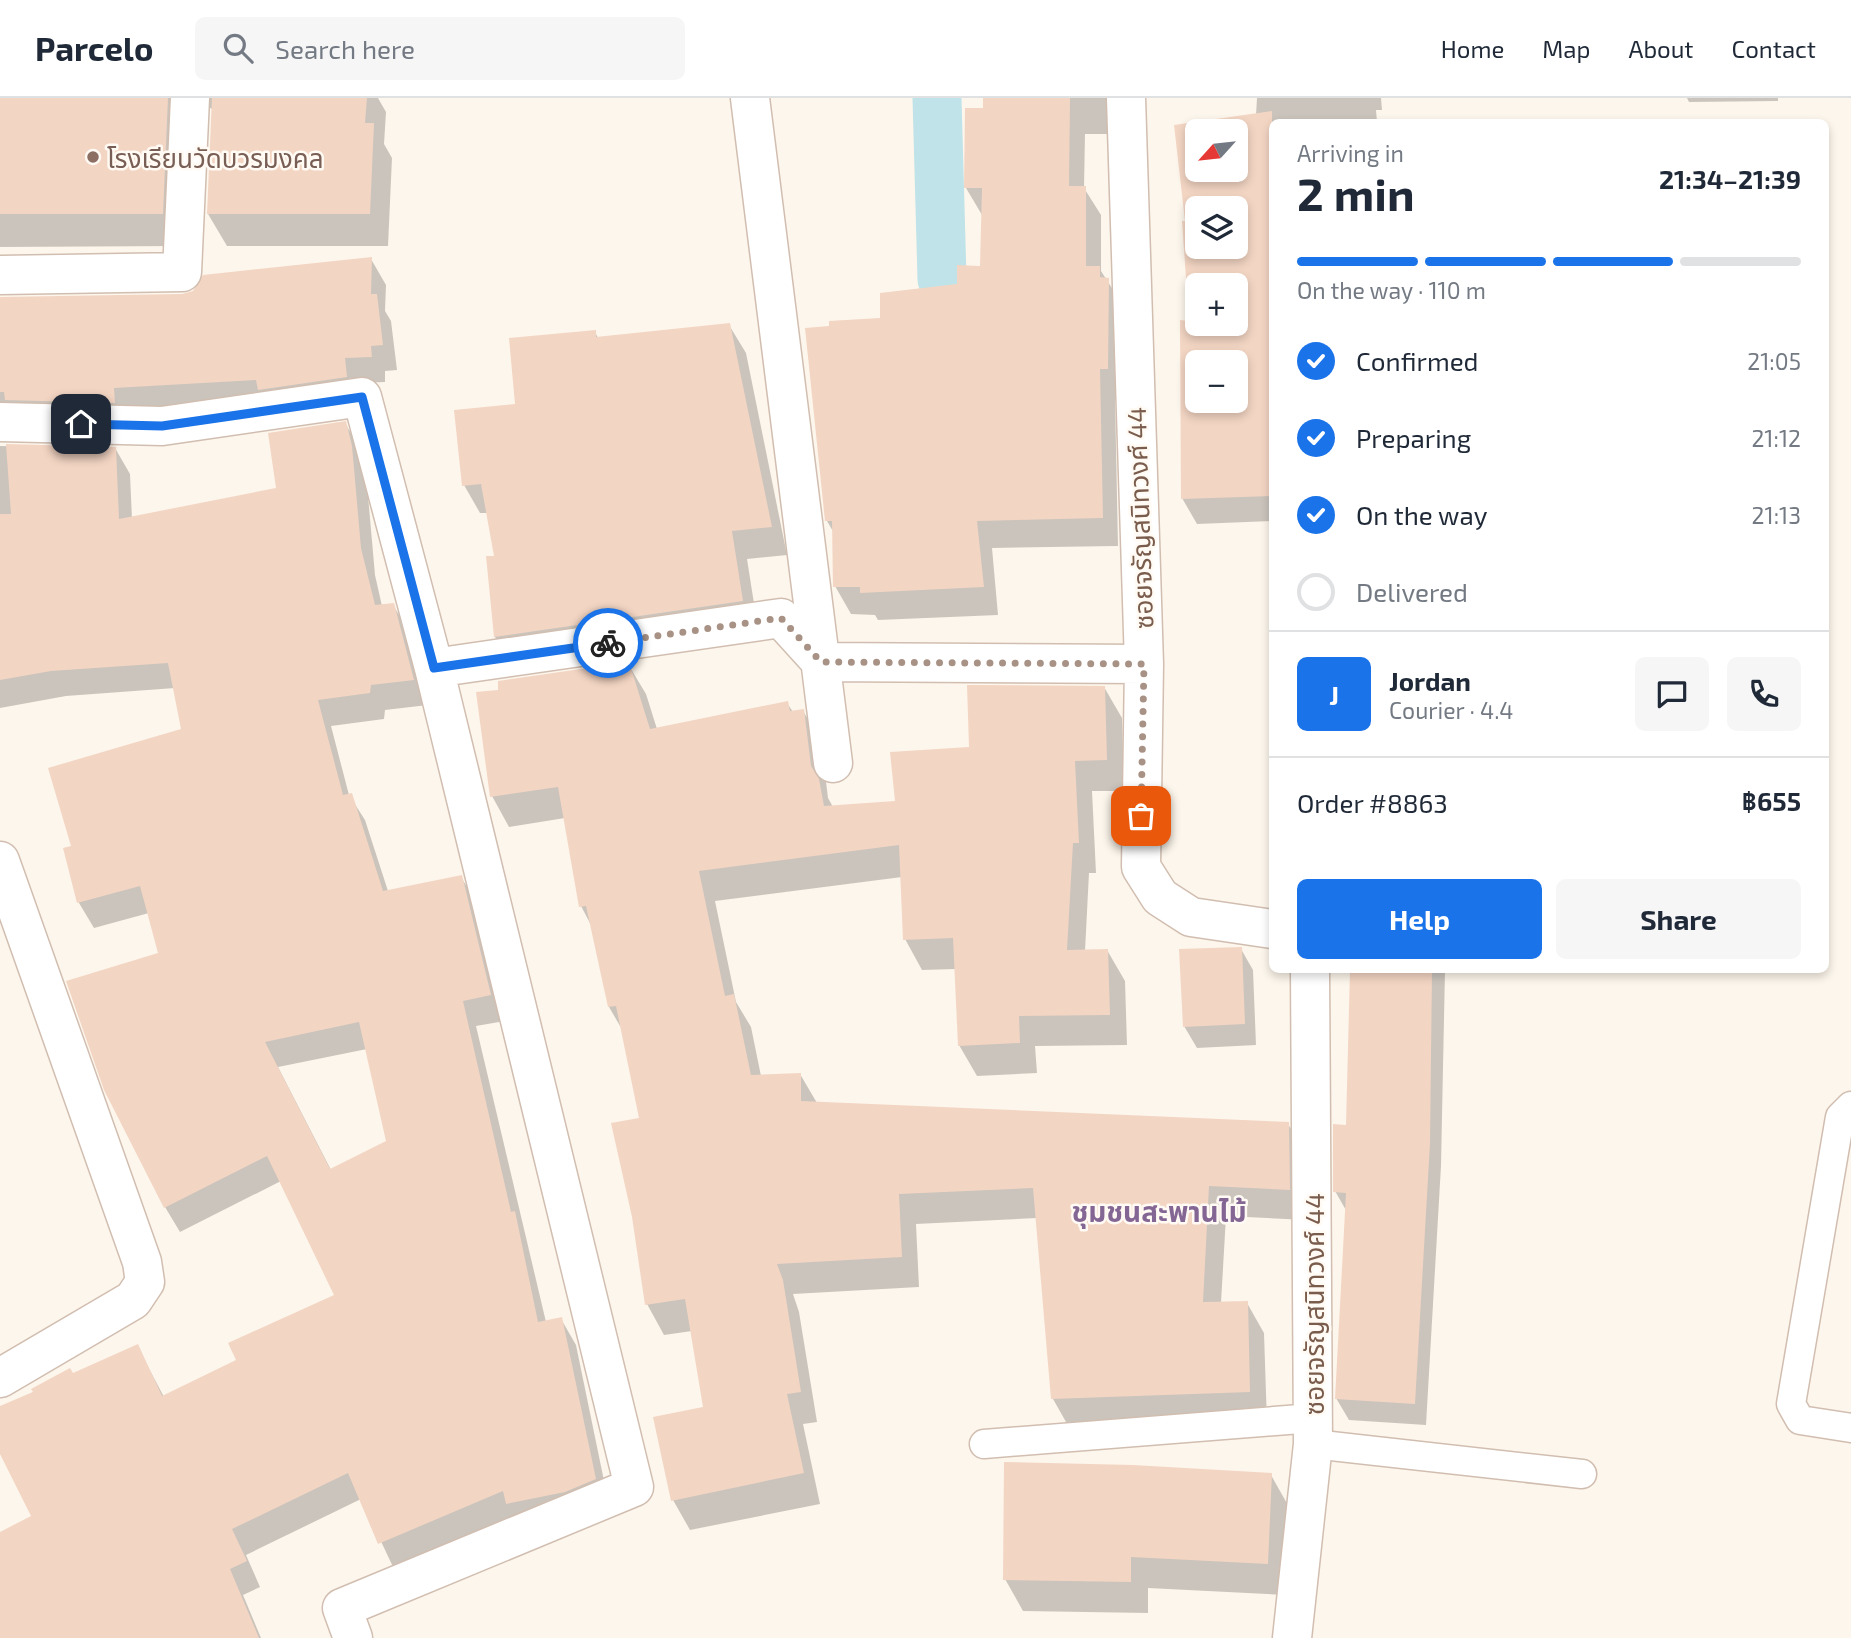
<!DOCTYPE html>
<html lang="en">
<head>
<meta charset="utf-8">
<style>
	body { margin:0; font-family:"Exo 2","Noto Sans Thai",sans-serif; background:#f6f6f7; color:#1f2937; height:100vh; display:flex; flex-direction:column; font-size:26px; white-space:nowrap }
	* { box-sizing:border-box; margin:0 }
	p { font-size:23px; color:#747a83 }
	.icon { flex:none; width:38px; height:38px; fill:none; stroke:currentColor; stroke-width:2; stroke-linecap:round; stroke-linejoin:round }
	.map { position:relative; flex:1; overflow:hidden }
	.side { position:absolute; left:1269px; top:21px; width:560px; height:854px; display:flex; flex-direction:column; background:#fff; border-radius:10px; box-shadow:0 4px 10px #0003 }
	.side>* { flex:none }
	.needle { width:46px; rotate:243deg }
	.controls { position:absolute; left:1185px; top:21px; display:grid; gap:14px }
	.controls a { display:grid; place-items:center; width:63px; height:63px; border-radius:10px; background:#fff; box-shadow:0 4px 10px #0003; font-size:35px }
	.pin { position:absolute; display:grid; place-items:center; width:60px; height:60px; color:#fff; margin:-30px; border-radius:14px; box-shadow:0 4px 10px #0006 }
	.courier { position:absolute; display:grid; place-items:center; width:70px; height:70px; margin:-35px; border:5px solid #1a73e8; border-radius:50%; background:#fff; color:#222; box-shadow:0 2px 9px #0007 }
	.overview em { font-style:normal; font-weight:700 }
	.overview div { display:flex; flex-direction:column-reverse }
	.overview { display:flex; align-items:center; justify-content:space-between; height:119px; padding:0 28px }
	h1 { font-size:46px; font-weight:700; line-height:52px }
	.bar { display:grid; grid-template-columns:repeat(4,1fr); gap:10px 7px; align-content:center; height:84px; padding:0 28px }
	.bar i { height:9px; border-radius:5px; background:#e0e1e3 }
	.bar .active { background:#1a73e8 }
	.bar p { grid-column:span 4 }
	.line { display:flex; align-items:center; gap:18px; padding:0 28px; border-top:2px solid #e0e1e3 }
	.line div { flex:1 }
	.round { display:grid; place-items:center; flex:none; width:74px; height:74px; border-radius:10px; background:#f6f6f7 }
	ol { padding:0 28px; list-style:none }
	li { display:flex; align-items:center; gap:21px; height:77px }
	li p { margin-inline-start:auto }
	li .icon { padding:7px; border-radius:50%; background:#1a73e8; color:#fff; stroke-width:4 }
	li:last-child { color:#747a83 }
	li i { width:38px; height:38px; border:4px solid #e0e1e3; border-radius:50% }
	.primary-button { display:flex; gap:14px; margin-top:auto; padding:14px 28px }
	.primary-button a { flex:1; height:80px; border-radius:10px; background:#1a73e8; color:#fff; font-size:28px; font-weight:700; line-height:80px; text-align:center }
	.primary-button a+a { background:#f6f6f7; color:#1f2937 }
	header { display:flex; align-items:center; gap:42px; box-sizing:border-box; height:98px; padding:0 35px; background:#fff; border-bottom:2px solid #e0e1e3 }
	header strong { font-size:33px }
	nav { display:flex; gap:38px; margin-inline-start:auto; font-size:24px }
	.search { width:490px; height:63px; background:#f6f6f7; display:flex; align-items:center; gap:18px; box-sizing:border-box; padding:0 24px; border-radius:10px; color:#747a83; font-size:26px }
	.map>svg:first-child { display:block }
	.shadow { fill:#0003; fill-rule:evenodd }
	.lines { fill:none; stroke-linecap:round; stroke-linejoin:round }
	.canal { stroke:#bfe3e8; stroke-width:49 }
	.building { fill:#f3d5c3; fill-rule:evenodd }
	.lane-casing { stroke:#d1beb0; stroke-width:31 }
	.street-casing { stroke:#d1beb0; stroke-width:41 }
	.lane { stroke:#fff; stroke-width:28 }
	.street { stroke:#fff; stroke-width:38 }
	.done { stroke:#a89285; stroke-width:7; stroke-dasharray:0 12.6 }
	.route { stroke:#1a73e8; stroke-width:9 }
	.education-dot { fill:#8d6e63; stroke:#fffaf3; stroke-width:2.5 }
	.labels { text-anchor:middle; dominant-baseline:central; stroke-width:5; stroke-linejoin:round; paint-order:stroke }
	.education-label { font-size:26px; fill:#785e54; stroke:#fffaf3; text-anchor:start }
	.street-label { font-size:26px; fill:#7a5c4d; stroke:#fffaf3 }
	.neighbourhood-label { font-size:28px; font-weight:bold; fill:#846695; stroke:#fffaf3 }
</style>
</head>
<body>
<header>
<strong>Parcelo</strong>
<div class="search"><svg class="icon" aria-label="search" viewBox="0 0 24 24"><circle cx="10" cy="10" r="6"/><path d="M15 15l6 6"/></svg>Search here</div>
<nav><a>Home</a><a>Map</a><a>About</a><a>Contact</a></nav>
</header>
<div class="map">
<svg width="1851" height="1540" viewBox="0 0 1851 1540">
	<rect width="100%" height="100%" fill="#fdf6ec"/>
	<path class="shadow" d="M 0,0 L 378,0 L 386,14 L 384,46 L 392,60 L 388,148 L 227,148 L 208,116 L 213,11 L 210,10 L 198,13 L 181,148 L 0,149 Z
		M 985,0 L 1130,0 L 1120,36 L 1085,36 L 1084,90 L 1101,117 L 1101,173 L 1124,209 L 1123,298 L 1115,299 L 1118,448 L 992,450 L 998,517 L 878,522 L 875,517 L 851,516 L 835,488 L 834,435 L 827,423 L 882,221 L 959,187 L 982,169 L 982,117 L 966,90 L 985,12 Z
		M 1257,0 L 1381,0 L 1382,12 L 1376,12 L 1377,24 L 1272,24 L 1272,423 L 1197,426 L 1182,400 L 1191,225 L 1187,125 L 1176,29 L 1256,17 ZM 1197,33 L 1236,33 L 1236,72 L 1197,72 ZM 1197,110 L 1236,110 L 1236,149 L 1197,149 ZM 1197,187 L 1236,187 L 1236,226 L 1197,226 ZM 1197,264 L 1236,264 L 1236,303 L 1197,303 Z
		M 1687,0 L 1778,0 L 1778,3 L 1689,4 Z
		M 371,161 L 386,187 L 385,213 L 391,223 L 397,272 L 385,273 L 385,284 L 358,285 L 0,334 L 0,201 L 183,198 Z
		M 729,227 L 746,255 L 787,457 L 747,461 L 758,531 L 512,567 L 495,539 L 496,459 L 488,415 L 480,415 L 464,387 L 517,308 L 595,234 L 598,240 Z
		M 345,325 L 360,351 L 366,375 L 375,477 L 382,508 L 393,507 L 408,532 L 428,607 L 385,612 L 384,621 L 331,628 L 349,697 L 365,722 L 388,793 L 461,779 L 476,804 L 505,923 L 476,928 L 546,1224 L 561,1221 L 576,1247 L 609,1407 L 394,1471 L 361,1401 L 246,1457 L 260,1489 L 243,1497 L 261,1540 L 0,1540 L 0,1436 L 33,1419 L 0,1352 L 0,1309 L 137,1248 L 164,1299 L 238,1263 L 337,1198 L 281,1083 L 180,1134 L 165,1109 L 160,856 L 149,815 L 94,830 L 79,805 L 65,751 L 74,749 L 183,632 L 175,590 L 66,598 L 0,610 L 0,348 L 115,350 L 130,376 L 132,421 L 278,392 ZM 367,951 L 388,1044 L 331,1072 L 278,969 Z
		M 628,566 L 646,596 L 657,631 L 787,605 L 793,614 L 803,613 L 821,643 L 828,700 L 833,709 L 897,704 L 971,650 L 1104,589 L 1122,620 L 1124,693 L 1092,693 L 1096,775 L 1089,775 L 1085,853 L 1107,852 L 1125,883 L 1127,947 L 1035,948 L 1037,975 L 977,978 L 959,947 L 956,871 L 922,872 L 905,841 L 902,779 L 715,803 L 736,904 L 751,929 L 761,978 L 800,976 L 817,1005 L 1288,1026 L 1306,1056 L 1306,1122 L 1226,1118 L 1221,1205 L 1247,1205 L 1264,1235 L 1267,1325 L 1070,1331 L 1053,1301 L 1037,1120 L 916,1126 L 919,1189 L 793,1196 L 799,1214 L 817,1324 L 803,1326 L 820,1406 L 690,1432 L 673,1402 L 705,1310 L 692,1233 L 664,1237 L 647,1206 L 641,1021 L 623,933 L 609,909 L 592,829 L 581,808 L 565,720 L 509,729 L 492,698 L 500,593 Z
		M 1241,851 L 1253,872 L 1256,947 L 1197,950 L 1184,928 Z
		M 1352,872 L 1445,872 L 1441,1068 L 1426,1327 L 1349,1322 L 1336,1300 L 1347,1114 L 1335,1093 L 1348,1028 Z
		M 1271,1377 L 1289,1409 L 1286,1497 L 1148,1490 L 1148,1515 L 1023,1513 L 1005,1481 Z"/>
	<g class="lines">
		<path class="canal" d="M 937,0 L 942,181"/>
	</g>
	<path class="building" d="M 0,0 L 168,0 L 163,116 L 0,116 Z
		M 212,0 L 367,0 L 365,25 L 374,25 L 370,116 L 207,116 Z
		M 983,0 L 1070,0 L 1069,88 L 1086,88 L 1086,168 L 1100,168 L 1100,179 L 1109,180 L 1108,271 L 1100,271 L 1103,420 L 977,423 L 984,489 L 860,495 L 860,489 L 833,489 L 832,423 L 825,423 L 805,230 L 829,228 L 829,223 L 880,220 L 880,195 L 957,186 L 957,167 L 980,168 L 982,90 L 964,90 L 965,10 L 983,10 Z
		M 1272,13 L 1272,398 L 1181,401 L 1180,222 L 1189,223 L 1182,123 L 1185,123 L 1174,27 ZM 1197,33 L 1236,33 L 1236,72 L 1197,72 ZM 1197,110 L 1236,110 L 1236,149 L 1197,149 ZM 1197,187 L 1236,187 L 1236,226 L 1197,226 ZM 1197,264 L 1236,264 L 1236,303 L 1197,303 Z
		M 372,159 L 371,196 L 377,196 L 383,247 L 371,248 L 372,259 L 345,260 L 347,279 L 258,292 L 256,282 L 114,290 L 115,305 L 5,302 L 4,294 L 0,294 L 0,199 L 182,196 L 193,193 L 203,177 Z
		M 730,225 L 772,429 L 732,433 L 743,503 L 494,539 L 486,458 L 494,458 L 481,386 L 462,388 L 454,312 L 515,306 L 509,240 L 596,232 L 596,239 Z
		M 346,323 L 352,348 L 361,450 L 375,507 L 394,505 L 414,582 L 371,587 L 370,595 L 318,602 L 343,697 L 352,695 L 383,793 L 462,777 L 491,897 L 463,903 L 511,1114 L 515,1113 L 538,1224 L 562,1219 L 596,1381 L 565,1394 L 506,1406 L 503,1393 L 378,1446 L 348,1375 L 232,1431 L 247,1463 L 230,1471 L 259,1540 L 0,1540 L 0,1434 L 31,1418 L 0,1356 L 0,1308 L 33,1294 L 31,1291 L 70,1270 L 73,1275 L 138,1246 L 162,1298 L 236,1262 L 228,1245 L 334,1197 L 267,1058 L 164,1110 L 104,992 L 66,883 L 158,855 L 140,788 L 77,805 L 63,750 L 71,748 L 48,670 L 181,631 L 168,565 L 51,573 L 0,582 L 0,416 L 11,416 L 6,346 L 116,349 L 119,421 L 276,390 L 268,335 ZM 359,924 L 386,1043 L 330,1071 L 265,944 Z
		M 629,564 L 650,631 L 788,603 L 790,613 L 804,611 L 811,668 L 819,681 L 824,708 L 895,703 L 890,654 L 969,649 L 967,587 L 1105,588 L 1107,662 L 1075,663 L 1079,745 L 1073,745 L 1067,852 L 1108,851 L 1110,917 L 1019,918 L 1020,945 L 958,948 L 953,840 L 903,842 L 899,747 L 699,773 L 725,898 L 734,896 L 751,977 L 801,975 L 801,1003 L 1289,1024 L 1290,1092 L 1209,1088 L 1203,1204 L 1248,1203 L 1250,1294 L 1051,1301 L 1033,1090 L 899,1096 L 902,1159 L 777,1166 L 783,1182 L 801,1294 L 787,1296 L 804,1375 L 671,1403 L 653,1319 L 703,1309 L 685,1201 L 645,1207 L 632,1119 L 611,1025 L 639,1020 L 616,908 L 608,909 L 586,808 L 579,809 L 558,689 L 490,699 L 476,594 L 498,592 L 498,583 Z
		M 1242,849 L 1245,926 L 1183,929 L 1179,851 Z
		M 1350,872 L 1432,872 L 1430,1045 L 1415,1306 L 1335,1301 L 1346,1095 L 1333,1094 L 1333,1026 L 1346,1027 Z
		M 1004,1364 L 1133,1367 L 1272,1375 L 1268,1466 L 1131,1459 L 1131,1484 L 1003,1482 Z"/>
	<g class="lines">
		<defs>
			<path id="lane" d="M 1851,1008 L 1840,1019 L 1791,1306 L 1800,1322 L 1851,1330
				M 984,1346 L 1313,1320
				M 1313,1346 L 1582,1376"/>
			<path id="street" d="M 750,0 L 833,665
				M 1126,0 L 1144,566 L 1141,769 L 1160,799 L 1191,819 L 1272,831
				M 0,177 L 182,174 L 190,0
				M 0,324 L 162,328 L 362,299 L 434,570 L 634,1389 L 342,1510 L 353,1540
				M 434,570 L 781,520 L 821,564 L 1144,566
				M 0,763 L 142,1164 L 145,1184 L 133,1202 L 0,1280
				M 1292,1540 L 1313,1346 L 1310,872"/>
		</defs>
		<use href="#lane" class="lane-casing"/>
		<use href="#street" class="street-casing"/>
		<use href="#lane" class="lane"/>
		<use href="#street" class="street"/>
	</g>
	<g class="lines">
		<path class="done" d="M 608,545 L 781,520 L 821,564 L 1144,566 L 1141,718"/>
		<path class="route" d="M 81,326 L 162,328 L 362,299 L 434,570 L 608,545"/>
	</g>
	<circle class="education-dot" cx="93" cy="59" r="7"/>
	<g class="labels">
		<g class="education-label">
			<text x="107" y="59">โรงเรียนวัดบวรมงคล</text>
		</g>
		<g class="street-label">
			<text transform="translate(1139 420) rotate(-92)">ซอยจรัญสนิทวงศ์ 44</text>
			<text transform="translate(1313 1206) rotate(-90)">ซอยจรัญสนิทวงศ์ 44</text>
		</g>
		<g class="neighbourhood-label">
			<text x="1159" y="1113">ชุมชนสะพานไม้</text>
		</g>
	</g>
</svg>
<div class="controls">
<a><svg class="needle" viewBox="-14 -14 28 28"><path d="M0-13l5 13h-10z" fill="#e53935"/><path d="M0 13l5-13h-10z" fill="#747a83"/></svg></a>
<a><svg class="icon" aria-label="layers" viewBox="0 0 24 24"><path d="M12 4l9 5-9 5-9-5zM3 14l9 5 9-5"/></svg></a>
<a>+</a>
<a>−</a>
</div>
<div class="pin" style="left:1141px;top:718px;background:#ea580c"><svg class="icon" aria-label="bag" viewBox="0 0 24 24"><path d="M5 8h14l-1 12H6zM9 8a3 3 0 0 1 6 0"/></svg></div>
<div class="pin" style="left:81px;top:326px;background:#1f2937"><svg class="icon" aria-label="home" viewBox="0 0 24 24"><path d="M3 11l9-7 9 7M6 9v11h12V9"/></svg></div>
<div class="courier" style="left:608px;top:545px"><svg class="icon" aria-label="bike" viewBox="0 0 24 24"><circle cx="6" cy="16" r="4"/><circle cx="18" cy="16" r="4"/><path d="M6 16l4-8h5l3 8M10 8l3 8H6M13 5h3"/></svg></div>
<section class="side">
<div class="overview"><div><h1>2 min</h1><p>Arriving in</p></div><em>21:34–21:39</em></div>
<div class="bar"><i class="active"></i><i class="active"></i><i class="active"></i><i></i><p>On the way · 110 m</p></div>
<ol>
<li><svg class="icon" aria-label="check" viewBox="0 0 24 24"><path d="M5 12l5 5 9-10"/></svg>Confirmed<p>21:05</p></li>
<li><svg class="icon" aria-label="check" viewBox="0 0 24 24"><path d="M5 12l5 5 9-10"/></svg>Preparing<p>21:12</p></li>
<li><svg class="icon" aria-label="check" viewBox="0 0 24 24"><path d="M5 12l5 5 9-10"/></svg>On the way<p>21:13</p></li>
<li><i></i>Delivered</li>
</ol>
<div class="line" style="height:126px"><b class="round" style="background:#1a73e8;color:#fff">J</b><div><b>Jordan</b><p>Courier · 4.4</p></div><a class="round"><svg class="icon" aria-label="chat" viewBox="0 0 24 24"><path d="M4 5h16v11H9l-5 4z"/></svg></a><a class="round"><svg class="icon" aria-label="phone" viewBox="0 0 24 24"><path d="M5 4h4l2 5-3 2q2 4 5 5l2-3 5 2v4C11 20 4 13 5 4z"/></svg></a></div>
<div class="line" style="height:91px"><div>Order #8863</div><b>฿655</b></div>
<div class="primary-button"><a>Help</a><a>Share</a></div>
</section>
</div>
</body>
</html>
